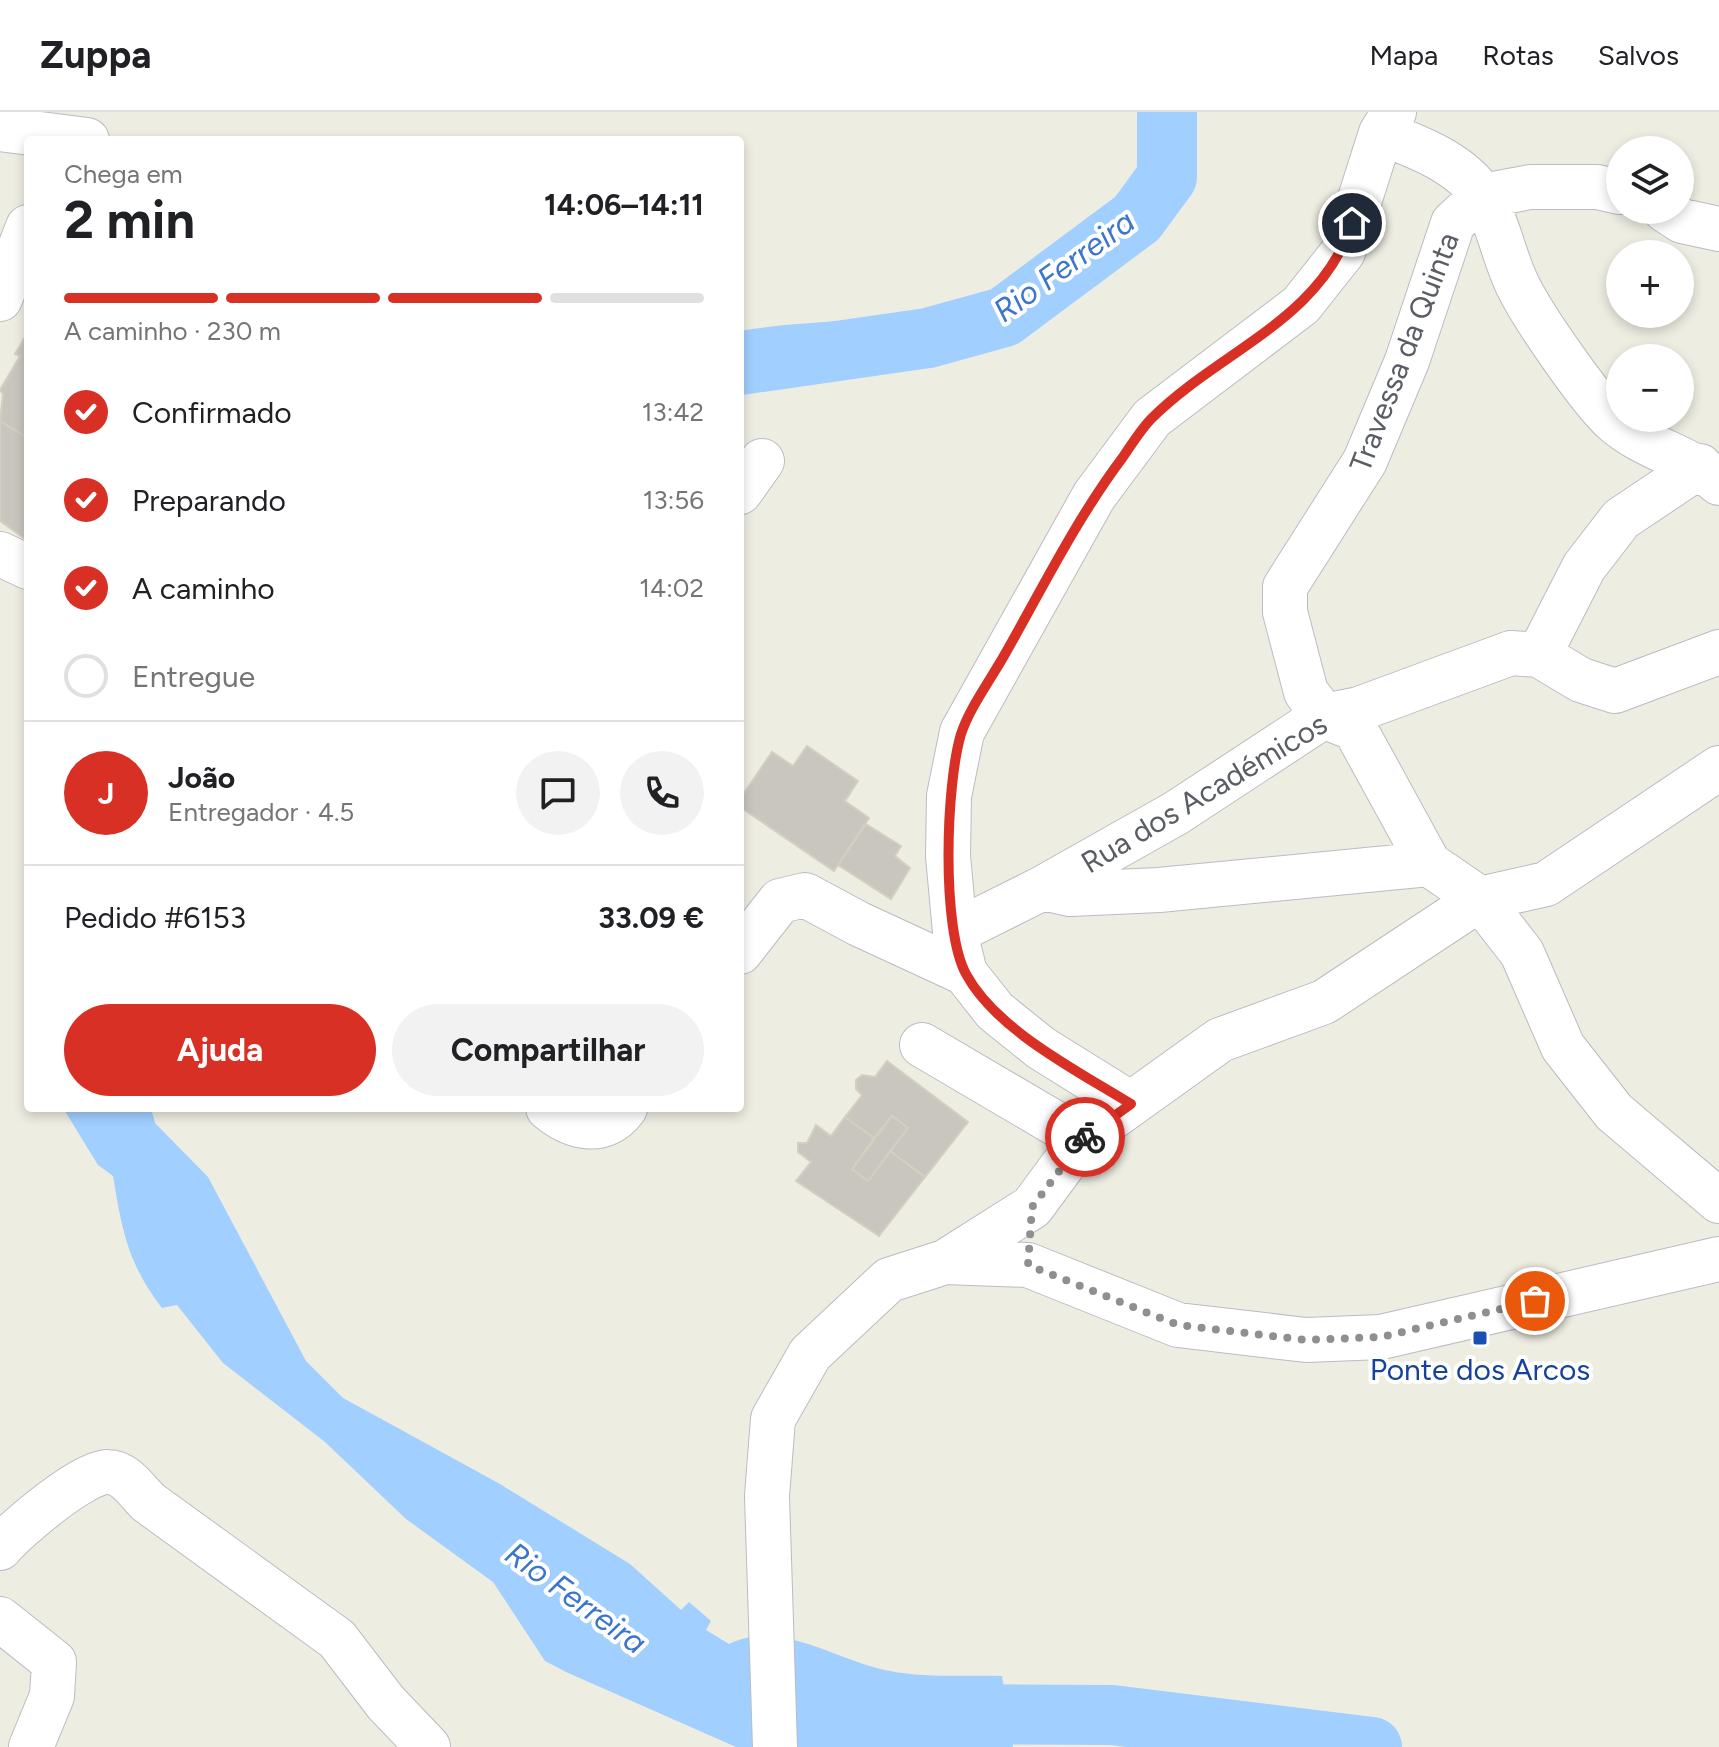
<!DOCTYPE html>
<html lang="pt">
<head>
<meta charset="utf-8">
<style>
	body { margin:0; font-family:Figtree,sans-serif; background:#f2f2f2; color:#202124; height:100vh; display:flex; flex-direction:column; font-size:30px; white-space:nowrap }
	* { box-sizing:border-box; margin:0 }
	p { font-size:26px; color:#757577 }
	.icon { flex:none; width:44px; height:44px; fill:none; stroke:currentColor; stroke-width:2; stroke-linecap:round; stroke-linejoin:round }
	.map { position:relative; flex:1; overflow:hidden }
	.panel { position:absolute; left:24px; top:24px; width:720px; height:976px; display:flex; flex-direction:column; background:#fff; border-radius:8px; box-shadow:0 4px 12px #0003 }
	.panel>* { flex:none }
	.tools { position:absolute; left:1606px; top:24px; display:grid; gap:16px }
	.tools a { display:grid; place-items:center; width:88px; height:88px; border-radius:50%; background:#fff; box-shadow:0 4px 12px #0003; font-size:40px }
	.pin { position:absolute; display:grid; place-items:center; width:68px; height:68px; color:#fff; margin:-34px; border:4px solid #fff; border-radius:50%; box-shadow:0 2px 8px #0007 }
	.courier { position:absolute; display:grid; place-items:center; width:80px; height:80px; margin:-40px; border:6px solid #d93025; border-radius:50%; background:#fff; color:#222; box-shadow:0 2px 10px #0007 }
	.overview em { font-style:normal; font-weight:700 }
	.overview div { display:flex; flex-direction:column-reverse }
	.overview { display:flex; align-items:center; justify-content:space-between; height:136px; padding:0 40px }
	h1 { font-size:52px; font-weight:700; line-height:60px }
	.bar { display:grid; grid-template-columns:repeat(4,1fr); gap:12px 8px; align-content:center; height:96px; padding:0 40px }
	.bar i { height:10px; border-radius:6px; background:#e0e0e0 }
	.bar .on { background:#d93025 }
	.bar p { grid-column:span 4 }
	.line { display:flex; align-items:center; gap:20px; padding:0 40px; border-top:2px solid #e0e0e0 }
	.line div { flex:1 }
	.round { display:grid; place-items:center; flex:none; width:84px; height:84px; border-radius:42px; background:#f2f2f2 }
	ol { padding:0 40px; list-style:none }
	li { display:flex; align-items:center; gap:24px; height:88px }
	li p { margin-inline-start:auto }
	li .icon { padding:8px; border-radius:50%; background:#d93025; color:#fff; stroke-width:4 }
	li:last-child { color:#757577 }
	li i { width:44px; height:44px; border:4px solid #e0e0e0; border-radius:50% }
	.action { display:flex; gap:16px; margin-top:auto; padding:16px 40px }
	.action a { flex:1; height:92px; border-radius:48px; background:#d93025; color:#fff; font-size:32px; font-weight:700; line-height:92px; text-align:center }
	.action a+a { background:#f2f2f2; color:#202124 }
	header { display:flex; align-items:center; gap:48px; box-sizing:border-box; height:112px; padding:0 40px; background:#fff; border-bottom:2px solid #e0e0e0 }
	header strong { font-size:38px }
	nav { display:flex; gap:44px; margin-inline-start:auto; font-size:28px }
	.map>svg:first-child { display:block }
	.water { fill:#a1cfff }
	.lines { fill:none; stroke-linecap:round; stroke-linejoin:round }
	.river { stroke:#a1cfff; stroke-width:60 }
	.building { fill:#c9c6bf; stroke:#d4cfc0; stroke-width:2 }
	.minor-casing { stroke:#babcc2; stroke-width:46 }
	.minor { stroke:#fff; stroke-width:44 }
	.done { stroke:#8e9090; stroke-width:8; stroke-dasharray:0 14.4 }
	.route { stroke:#d93025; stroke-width:10 }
	.transit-dot { fill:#1a4fb4; stroke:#fff; stroke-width:3 }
	.labels { text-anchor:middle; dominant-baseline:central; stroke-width:8; stroke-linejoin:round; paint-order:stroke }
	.street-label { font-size:30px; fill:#5a5e64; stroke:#fff }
	.transit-label { font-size:30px; fill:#164399; stroke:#fff }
	.water-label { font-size:32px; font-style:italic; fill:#3b76cb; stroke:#fff }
</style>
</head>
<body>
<header>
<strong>Zuppa</strong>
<nav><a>Mapa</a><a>Rotas</a><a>Salvos</a></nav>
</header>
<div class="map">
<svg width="1719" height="1635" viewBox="0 0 1719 1635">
	<rect width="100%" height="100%" fill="#eeede2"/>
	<path class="water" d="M 949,197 L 956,238 L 740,280 L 740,219 C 811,207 879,211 949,197 Z
		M 63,996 L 151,996 L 155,1011 L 208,1065 L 306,1249 L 343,1286 L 500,1372 L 630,1452 L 681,1498 L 689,1490 L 711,1509 L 706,1518 L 729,1532 C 780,1506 839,1550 890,1559 C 925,1566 966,1563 1002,1564 L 1013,1635 L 736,1635 L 566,1560 L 545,1549 L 493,1470 L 406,1407 L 325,1330 L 223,1251 L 177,1193 L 162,1196 C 128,1152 122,1118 113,1064 L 98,1053 Z"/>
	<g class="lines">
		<path class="river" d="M 740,253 L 928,226 L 1004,205 L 1137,106 L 1167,65 L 1167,0
			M 924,1602 L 1112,1603 L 1372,1635"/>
	</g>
	<path class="building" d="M 28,220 L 28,326 L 0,309 L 3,282 L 0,278 L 20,244 L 15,242 Z
		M 0,309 L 28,326 L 27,428 L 0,409 Z
		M 807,634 L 858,669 L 845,689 L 869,706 L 834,759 L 740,695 L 740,687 L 772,640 L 793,654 Z
		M 866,712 L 901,734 L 895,744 L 910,756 L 891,787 L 838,753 Z
		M 887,949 L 968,1010 L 925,1065 L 890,1039 L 908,1016 L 892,1004 L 874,1026 L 845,1005 L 862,983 L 856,977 L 856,968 L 862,963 L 875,965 Z
		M 892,1004 L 908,1016 L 868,1069 L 852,1057 Z
		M 845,1005 L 874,1026 L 852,1057 L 868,1069 L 890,1039 L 925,1065 L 879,1124 L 796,1069 L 811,1050 L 798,1040 L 798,1031 L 807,1031 L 816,1013 L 831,1024 Z"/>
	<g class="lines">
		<defs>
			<path id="minor" d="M 0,17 L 87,28
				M 1381,21 C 1416,34 1462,51 1483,85 C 1499,112 1504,147 1519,176 C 1534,206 1591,289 1615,310 C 1646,337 1688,344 1719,371
				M 1620,80 L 1597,75 L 1530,75 L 1482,84 L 1453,111 L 1407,249 L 1365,349 L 1285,475 L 1285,500 L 1306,580 L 1324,604 L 1355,617 L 1429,752 L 1480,787 L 1522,841 L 1563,935 L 1614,1000 L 1719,1089
				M 1665,98 L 1682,109 L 1719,117
				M 0,187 L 28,115
				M 740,380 L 762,349
				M 0,442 L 28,455
				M 1539,543 L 1584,455 L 1621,407 L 1700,354
				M 1043,776 L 1070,782 L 1159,778 L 1429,752
				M 955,820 L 1043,776 L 1176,701 L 1324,604 L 1359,597 L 1511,541 L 1539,543 L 1581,568 L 1615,579 L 1719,540
				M 740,840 L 780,789 L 805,783 L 859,812 L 965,861
				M 922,933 L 1082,1027
				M 1131,992 L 1041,936 L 995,899 L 965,861 L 955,820 L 948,744 L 949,684 L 962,620 L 1094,384 L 1152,306 L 1301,193 L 1343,140 L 1381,21 L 1394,0
				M 548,996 C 572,1016 604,1025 625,996
				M 945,1150 L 1028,1153 L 1178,1213 L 1306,1228 L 1381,1225 L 1719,1147
				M 0,1436 C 16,1417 84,1359 108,1360 C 125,1360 137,1379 148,1390 L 337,1527 L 386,1591 L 428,1635
				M 0,1507 L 54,1550 L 52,1584 L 31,1635
				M 775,1635 L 767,1384 L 773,1307 L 810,1242 L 889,1168 L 945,1150 L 1032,1095 L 1082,1027 L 1220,928 L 1324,890 L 1480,787 L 1546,772 L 1719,656"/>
		</defs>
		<use href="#minor" class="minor-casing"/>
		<use href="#minor" class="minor"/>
	</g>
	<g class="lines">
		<path class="done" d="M 1085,1025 L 1032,1095 L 1028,1153 L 1178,1213 L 1306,1228 L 1381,1225 L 1535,1189"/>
		<path class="route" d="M 1085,1025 L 1131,992 C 1078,959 996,918 966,862 C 941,816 946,672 961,622 C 970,595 991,567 1005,542 C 1043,475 1077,406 1123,345 C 1132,332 1141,317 1152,306 C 1219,239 1321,208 1352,111"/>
	</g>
	<rect class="transit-dot" x="1472" y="1218" width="16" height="16" rx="4"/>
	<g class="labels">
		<g class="street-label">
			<text transform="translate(1404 240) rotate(-69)">Travessa da Quinta</text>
			<text transform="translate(1204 681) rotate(-31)">Rua dos Académicos</text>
		</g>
		<g class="transit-label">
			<text x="1480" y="1257">Ponte dos Arcos</text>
		</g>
		<g class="water-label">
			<text transform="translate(1064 154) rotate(-36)">Rio Ferreira</text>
			<text transform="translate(576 1486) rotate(36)">Rio Ferreira</text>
		</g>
	</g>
</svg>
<div class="tools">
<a><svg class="icon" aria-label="layers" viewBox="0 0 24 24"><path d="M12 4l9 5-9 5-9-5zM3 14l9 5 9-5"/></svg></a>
<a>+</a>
<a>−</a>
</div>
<div class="pin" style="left:1535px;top:1189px;background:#ea580c"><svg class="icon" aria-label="bag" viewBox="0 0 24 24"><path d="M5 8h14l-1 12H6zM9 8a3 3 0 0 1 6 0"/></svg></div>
<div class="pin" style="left:1352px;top:111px;background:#1f2937"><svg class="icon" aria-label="home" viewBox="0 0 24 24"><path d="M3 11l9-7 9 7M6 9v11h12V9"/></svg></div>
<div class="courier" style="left:1085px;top:1025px"><svg class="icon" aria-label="bike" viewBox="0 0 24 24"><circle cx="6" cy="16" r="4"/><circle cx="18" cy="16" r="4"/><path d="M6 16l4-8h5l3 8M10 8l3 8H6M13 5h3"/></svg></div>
<section class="panel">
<div class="overview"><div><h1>2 min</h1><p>Chega em</p></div><em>14:06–14:11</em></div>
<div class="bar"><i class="on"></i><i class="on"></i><i class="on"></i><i></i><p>A caminho · 230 m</p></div>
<ol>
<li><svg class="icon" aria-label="check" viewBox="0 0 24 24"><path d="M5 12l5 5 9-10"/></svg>Confirmado<p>13:42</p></li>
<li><svg class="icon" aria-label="check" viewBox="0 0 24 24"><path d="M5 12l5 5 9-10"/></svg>Preparando<p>13:56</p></li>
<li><svg class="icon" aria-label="check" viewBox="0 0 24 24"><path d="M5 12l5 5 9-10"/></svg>A caminho<p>14:02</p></li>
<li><i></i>Entregue</li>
</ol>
<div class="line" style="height:144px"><b class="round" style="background:#d93025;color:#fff">J</b><div><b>João</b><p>Entregador · 4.5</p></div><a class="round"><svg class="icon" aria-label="chat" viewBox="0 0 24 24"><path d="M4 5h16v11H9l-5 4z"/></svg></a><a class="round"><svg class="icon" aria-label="phone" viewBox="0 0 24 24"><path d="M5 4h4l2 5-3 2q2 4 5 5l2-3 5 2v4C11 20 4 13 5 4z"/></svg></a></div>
<div class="line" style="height:104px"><div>Pedido #6153</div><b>33.09 €</b></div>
<div class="action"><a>Ajuda</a><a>Compartilhar</a></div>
</section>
</div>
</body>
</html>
